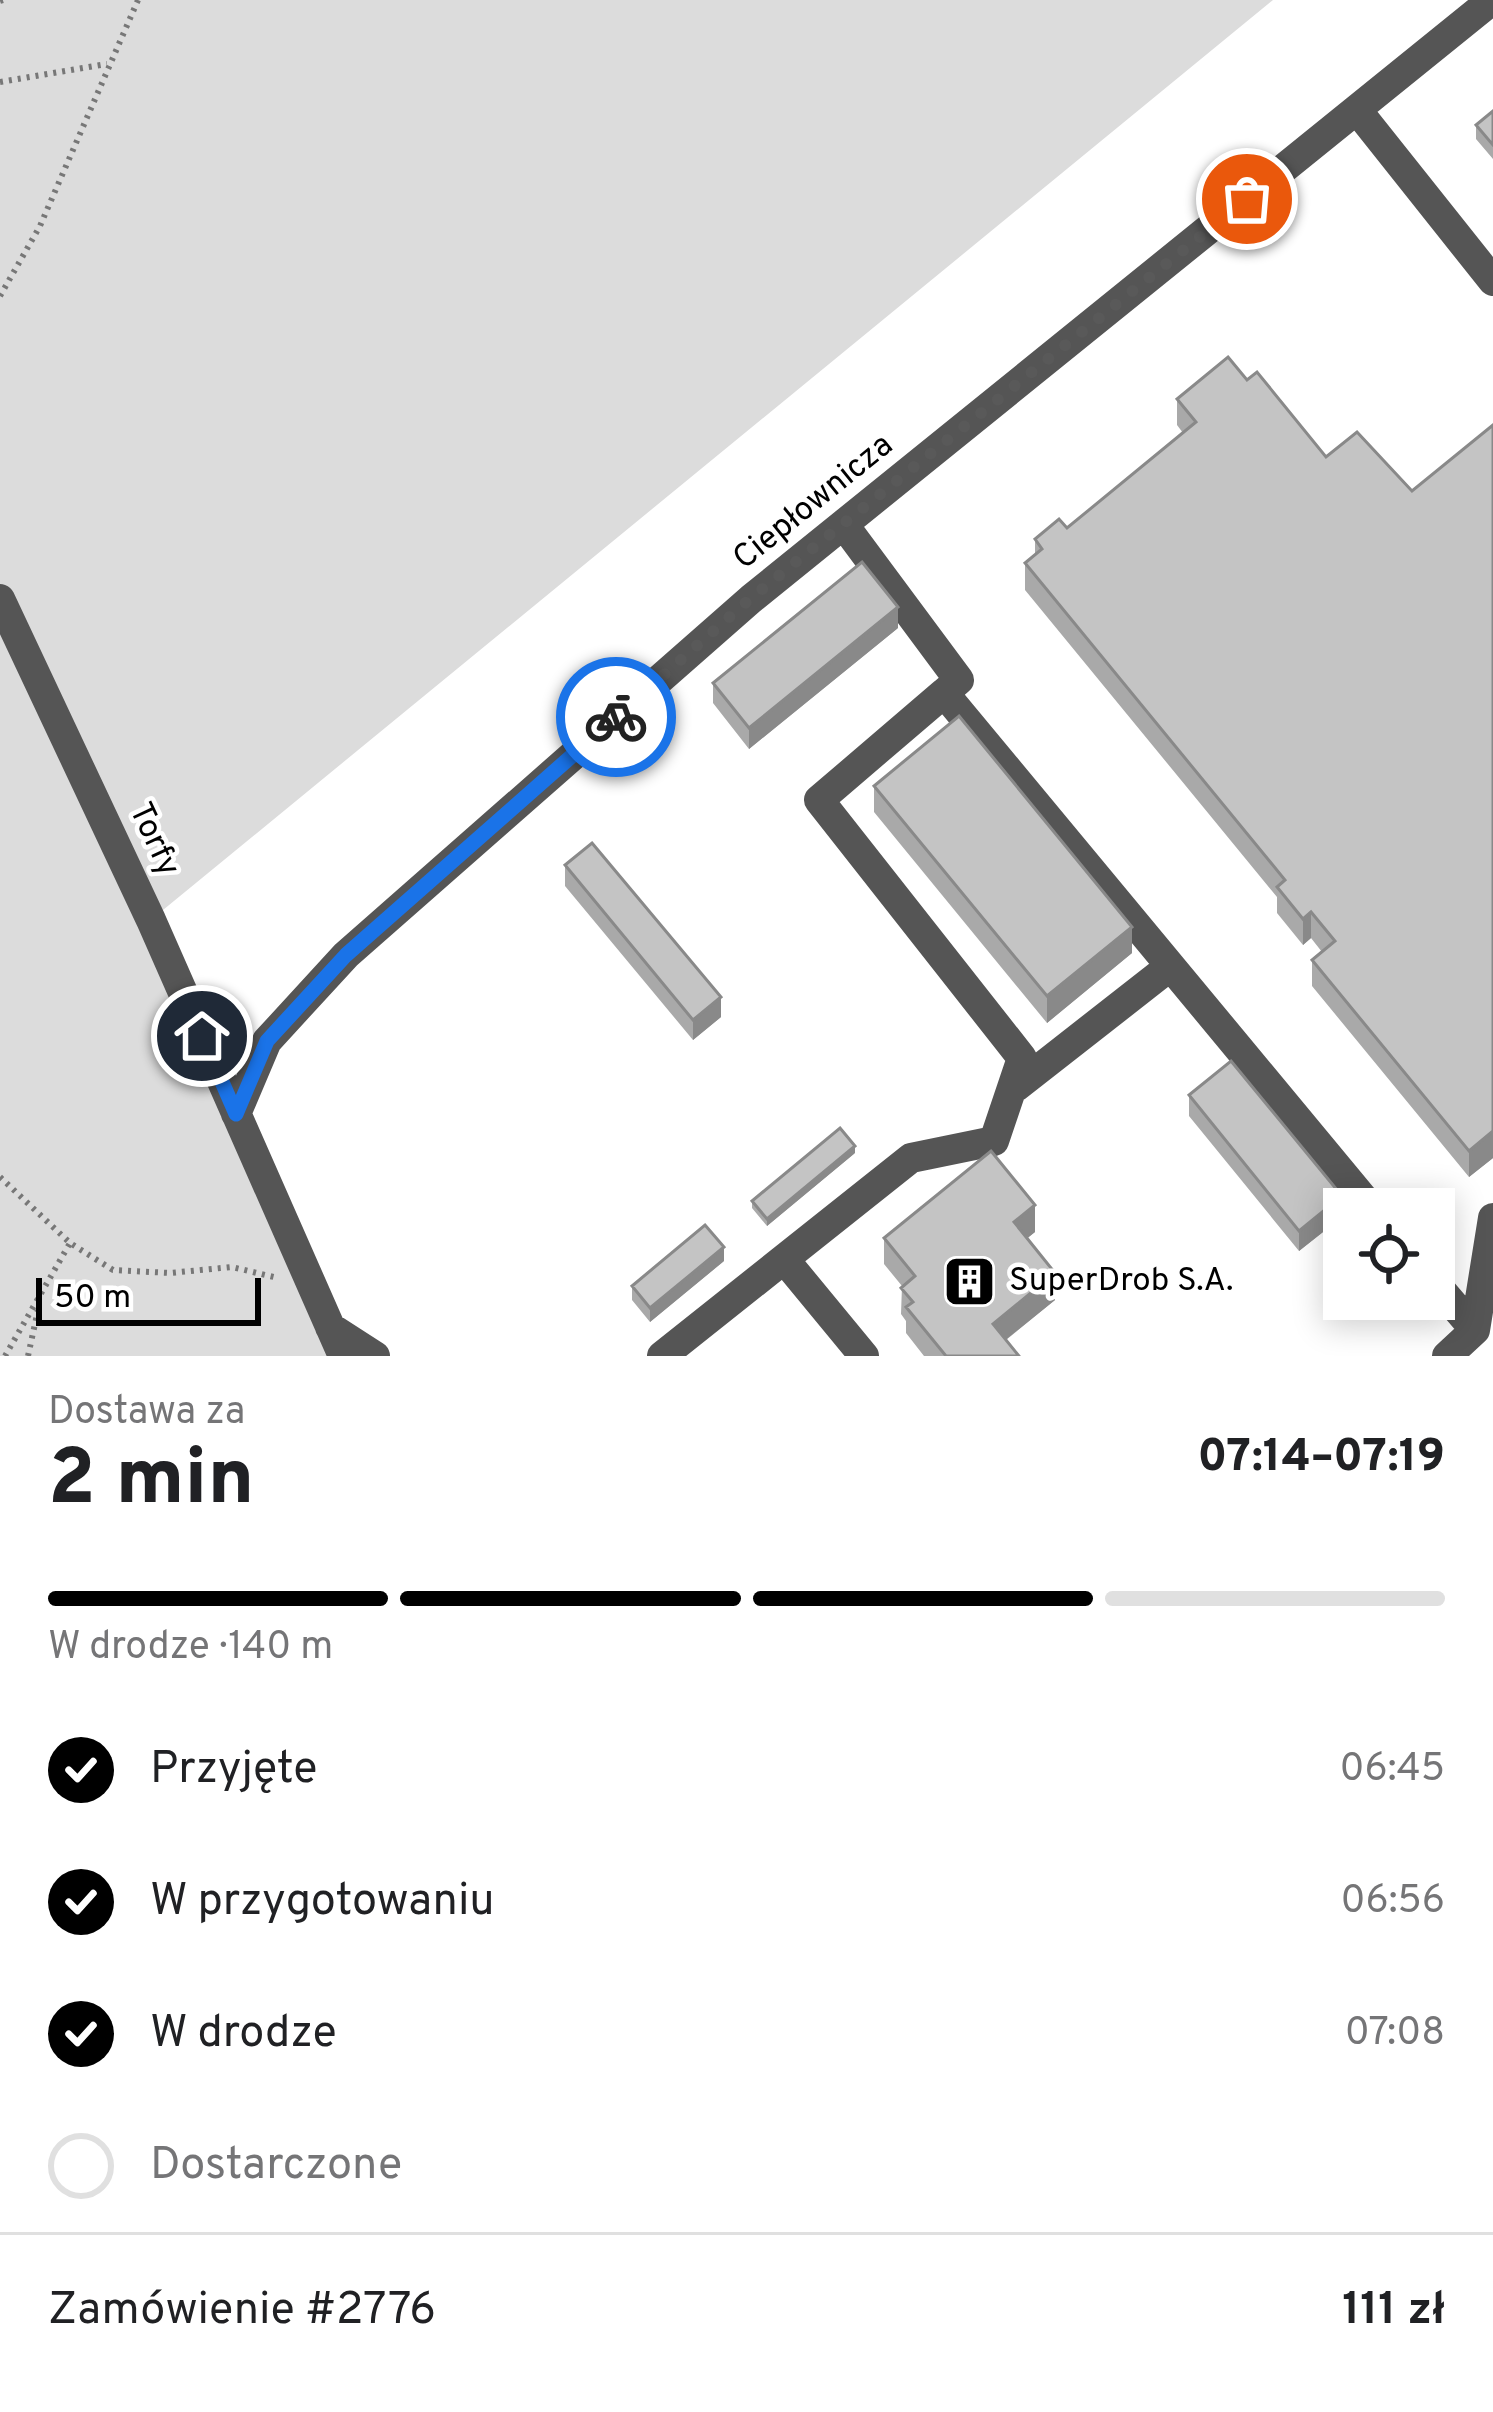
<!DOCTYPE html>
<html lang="pl">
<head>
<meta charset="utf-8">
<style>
	body { margin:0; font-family:Overpass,sans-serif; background:#f2f2f2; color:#202124; height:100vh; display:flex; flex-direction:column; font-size:45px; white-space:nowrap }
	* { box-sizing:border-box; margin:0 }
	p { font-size:39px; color:#757577 }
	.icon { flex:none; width:66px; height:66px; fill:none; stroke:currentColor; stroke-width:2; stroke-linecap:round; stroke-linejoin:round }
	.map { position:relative; height:1356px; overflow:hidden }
	.panel { display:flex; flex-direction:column; background:#fff; flex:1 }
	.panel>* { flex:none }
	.tools { position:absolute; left:1323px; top:1188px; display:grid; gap:24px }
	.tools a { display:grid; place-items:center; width:132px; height:132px; border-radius:0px; background:#fff; box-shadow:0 6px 30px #0003; font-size:60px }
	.scale { position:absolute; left:36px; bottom:30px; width:225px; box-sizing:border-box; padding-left:12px; border:6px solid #000; border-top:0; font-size:33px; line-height:42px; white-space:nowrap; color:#000; -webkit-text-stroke:9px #fff; paint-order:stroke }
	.pin { position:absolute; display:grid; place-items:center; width:102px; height:102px; color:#fff; margin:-51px; border:6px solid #fff; border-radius:50%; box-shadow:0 3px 12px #0007 }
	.courier { position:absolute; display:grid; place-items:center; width:120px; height:120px; margin:-60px; border:9px solid #1a73e8; border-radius:50%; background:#fff; color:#222; box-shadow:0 3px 15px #0007 }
	.head em { font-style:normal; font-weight:800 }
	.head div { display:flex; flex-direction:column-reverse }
	.head { display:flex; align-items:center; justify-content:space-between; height:204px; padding:0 48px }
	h1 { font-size:78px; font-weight:800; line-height:90px }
	.bar { display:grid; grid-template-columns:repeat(4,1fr); gap:18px 12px; align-content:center; height:144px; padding:0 48px }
	.bar i { height:15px; border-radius:9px; background:#e0e0e0 }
	.bar .selected { background:#000 }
	.bar p { grid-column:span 4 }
	.line { display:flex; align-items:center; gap:30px; padding:0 48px; border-top:3px solid #e0e0e0 }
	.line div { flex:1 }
	ol { padding:0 48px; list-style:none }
	li { display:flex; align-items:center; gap:36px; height:132px }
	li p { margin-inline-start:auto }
	li .icon { padding:12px; border-radius:50%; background:#000; color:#fff; stroke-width:4 }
	li:last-child { color:#757577 }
	li i { width:66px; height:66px; border:6px solid #e0e0e0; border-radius:50% }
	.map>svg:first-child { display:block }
	.green { fill:#dcdcdc }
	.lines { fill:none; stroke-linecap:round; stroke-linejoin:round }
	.path { stroke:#777; stroke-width:6; stroke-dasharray:3 6; stroke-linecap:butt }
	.minor { stroke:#555; stroke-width:30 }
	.wall { fill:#a9a9a9 }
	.shaded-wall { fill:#898989 }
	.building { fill:#c4c4c4; stroke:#898989; stroke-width:3 }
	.done { stroke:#595959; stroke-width:12; stroke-dasharray:0 21.6 }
	.route { stroke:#1a73e8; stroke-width:15 }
	.labels { text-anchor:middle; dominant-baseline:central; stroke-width:9; stroke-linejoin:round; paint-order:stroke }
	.street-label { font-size:33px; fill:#000; stroke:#fff }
	.poi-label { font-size:33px; fill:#000; stroke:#fff; text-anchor:start }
</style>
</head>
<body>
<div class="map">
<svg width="1493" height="1356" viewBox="0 0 1493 1356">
	<rect width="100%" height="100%" fill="#fff"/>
	<path class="green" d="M 0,0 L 1273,0 L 152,919 L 311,1286 L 375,1356 L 0,1356 Z"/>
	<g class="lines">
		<path class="path" d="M 0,1 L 3,0
			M 0,82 L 107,64
			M 0,296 L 40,226 L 138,0
			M 0,1177 L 70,1243 L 113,1270 L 170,1273 L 232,1267 L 278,1278
			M 5,1356 L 70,1243
			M 28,1356 L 38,1310"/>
		<path class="minor" d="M 1357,110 L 1493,281
			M 844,525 L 959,680 L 944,693
			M 0,599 L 151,920 L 343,1356
			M 1016,1087 L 1168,968
			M 236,1114 L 267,1041 L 346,955 L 751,599 L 1492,0
			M 784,1259 L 864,1356
			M 1434,1282 L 1475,1330
			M 330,1327 L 375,1356
			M 662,1356 L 911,1158 L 994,1141 L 1022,1058 L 819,800 L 944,693 L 1372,1209
			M 1447,1356 L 1475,1330 L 1493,1218"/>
	</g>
	<path class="wall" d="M 1493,111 L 1493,159 L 1476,139 L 1476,125 Z
		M 1247,380 L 1326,457 L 1412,491 L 1493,425 L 1493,1158 L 1469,1177 L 1312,986 L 1312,960 L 1322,952 L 1311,938 L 1303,945 L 1277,913 L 1277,897 L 1025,590 L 1025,563 L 1035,555 L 1035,539 L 1067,528 L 1183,433 L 1177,425 L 1177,399 Z
		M 898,628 L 749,749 L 713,703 L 713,683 Z
		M 874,786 L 1132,953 L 1047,1023 L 874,812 Z
		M 565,865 L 721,1017 L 693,1040 L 565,886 Z
		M 1189,1095 L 1342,1217 L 1299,1251 L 1189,1116 Z
		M 855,1153 L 767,1226 L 752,1208 L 752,1201 Z
		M 1035,1232 L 1027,1238 L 1055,1300 L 1006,1340 L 1019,1356 L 924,1356 L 906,1333 L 906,1321 L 901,1314 L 902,1286 L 884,1264 L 884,1238 Z
		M 724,1261 L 650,1322 L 632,1300 L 632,1286 Z"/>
	<path class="shaded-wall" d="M 898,607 L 898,628 L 749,749 L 749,728 Z
		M 1311,912 L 1311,938 L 1303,945 L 1303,919 Z
		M 1132,927 L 1132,953 L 1047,1023 L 1047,996 Z
		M 721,997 L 721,1017 L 693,1040 L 693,1020 Z
		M 1493,1131 L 1493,1158 L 1469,1177 L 1469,1151 Z
		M 855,1146 L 855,1153 L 767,1226 L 767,1219 Z
		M 1342,1196 L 1342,1217 L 1299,1251 L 1299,1231 Z
		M 1035,1205 L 1035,1232 L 1014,1249 L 1014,1222 Z
		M 724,1247 L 724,1261 L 650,1322 L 650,1308 Z
		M 1055,1273 L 1055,1300 L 993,1350 L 993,1324 Z"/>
	<path class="building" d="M 1493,111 L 1493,145 L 1476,125 Z
		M 1228,357 L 1247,380 L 1257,372 L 1326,457 L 1357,432 L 1412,491 L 1493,425 L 1493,1131 L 1469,1151 L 1312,960 L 1335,941 L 1311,912 L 1303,919 L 1277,887 L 1285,880 L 1025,563 L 1042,549 L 1035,539 L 1059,519 L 1067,528 L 1196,422 L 1177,399 Z
		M 862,562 L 898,607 L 749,728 L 713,683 Z
		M 959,716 L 1132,927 L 1047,996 L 874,786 Z
		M 592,843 L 721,997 L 693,1020 L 565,865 Z
		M 1231,1061 L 1342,1196 L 1299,1231 L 1189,1095 Z
		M 840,1128 L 855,1146 L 767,1219 L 752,1201 Z
		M 991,1151 L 1035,1205 L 1014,1222 L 1055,1273 L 993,1324 L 1019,1356 L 946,1356 L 906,1307 L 913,1302 L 901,1288 L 915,1276 L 884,1238 Z
		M 705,1225 L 724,1247 L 650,1308 L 632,1286 Z"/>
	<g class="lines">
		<path class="done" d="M 616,717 L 751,598 L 1247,199"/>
		<path class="route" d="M 202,1036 L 236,1114 L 267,1041 L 346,955 L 616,717"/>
	</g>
	<defs>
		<symbol id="building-square" viewBox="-11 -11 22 22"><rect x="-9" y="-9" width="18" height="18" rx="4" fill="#000" stroke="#fff"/><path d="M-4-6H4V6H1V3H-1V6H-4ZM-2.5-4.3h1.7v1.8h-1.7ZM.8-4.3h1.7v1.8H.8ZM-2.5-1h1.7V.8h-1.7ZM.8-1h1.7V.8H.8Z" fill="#fff"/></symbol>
	</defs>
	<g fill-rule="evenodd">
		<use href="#building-square" x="940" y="1252" width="59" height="59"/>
	</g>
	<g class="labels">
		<g class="street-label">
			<text transform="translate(814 503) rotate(-39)">Ciepłownicza</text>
			<text transform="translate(153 840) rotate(65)">Torfy</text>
		</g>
		<g class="poi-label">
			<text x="1009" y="1282">SuperDrob S.A.</text>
		</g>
	</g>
</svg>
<div class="tools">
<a><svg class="icon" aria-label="locate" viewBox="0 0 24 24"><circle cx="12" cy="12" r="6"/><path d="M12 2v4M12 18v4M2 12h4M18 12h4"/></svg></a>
</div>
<div class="scale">50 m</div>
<div class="pin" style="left:1247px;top:199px;background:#ea580c"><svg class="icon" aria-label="bag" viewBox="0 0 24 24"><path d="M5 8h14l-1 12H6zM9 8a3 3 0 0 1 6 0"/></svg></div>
<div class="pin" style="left:202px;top:1036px;background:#1f2937"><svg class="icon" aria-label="home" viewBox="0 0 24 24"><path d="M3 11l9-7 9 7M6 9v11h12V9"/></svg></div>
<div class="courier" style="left:616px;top:717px"><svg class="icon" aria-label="bike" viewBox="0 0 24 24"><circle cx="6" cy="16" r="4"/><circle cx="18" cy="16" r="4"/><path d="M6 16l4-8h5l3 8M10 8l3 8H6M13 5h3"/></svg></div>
</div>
<section class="panel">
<div class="head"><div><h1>2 min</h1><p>Dostawa za</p></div><em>07:14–07:19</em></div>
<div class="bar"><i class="selected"></i><i class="selected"></i><i class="selected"></i><i></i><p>W drodze · 140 m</p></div>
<ol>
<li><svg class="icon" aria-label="check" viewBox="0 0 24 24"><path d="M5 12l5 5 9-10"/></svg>Przyjęte<p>06:45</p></li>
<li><svg class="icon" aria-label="check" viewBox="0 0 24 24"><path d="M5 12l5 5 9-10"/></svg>W przygotowaniu<p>06:56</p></li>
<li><svg class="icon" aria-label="check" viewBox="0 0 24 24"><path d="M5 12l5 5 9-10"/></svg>W drodze<p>07:08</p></li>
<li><i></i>Dostarczone</li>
</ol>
<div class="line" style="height:156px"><div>Zamówienie #2776</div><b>111 zł</b></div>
</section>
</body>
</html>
